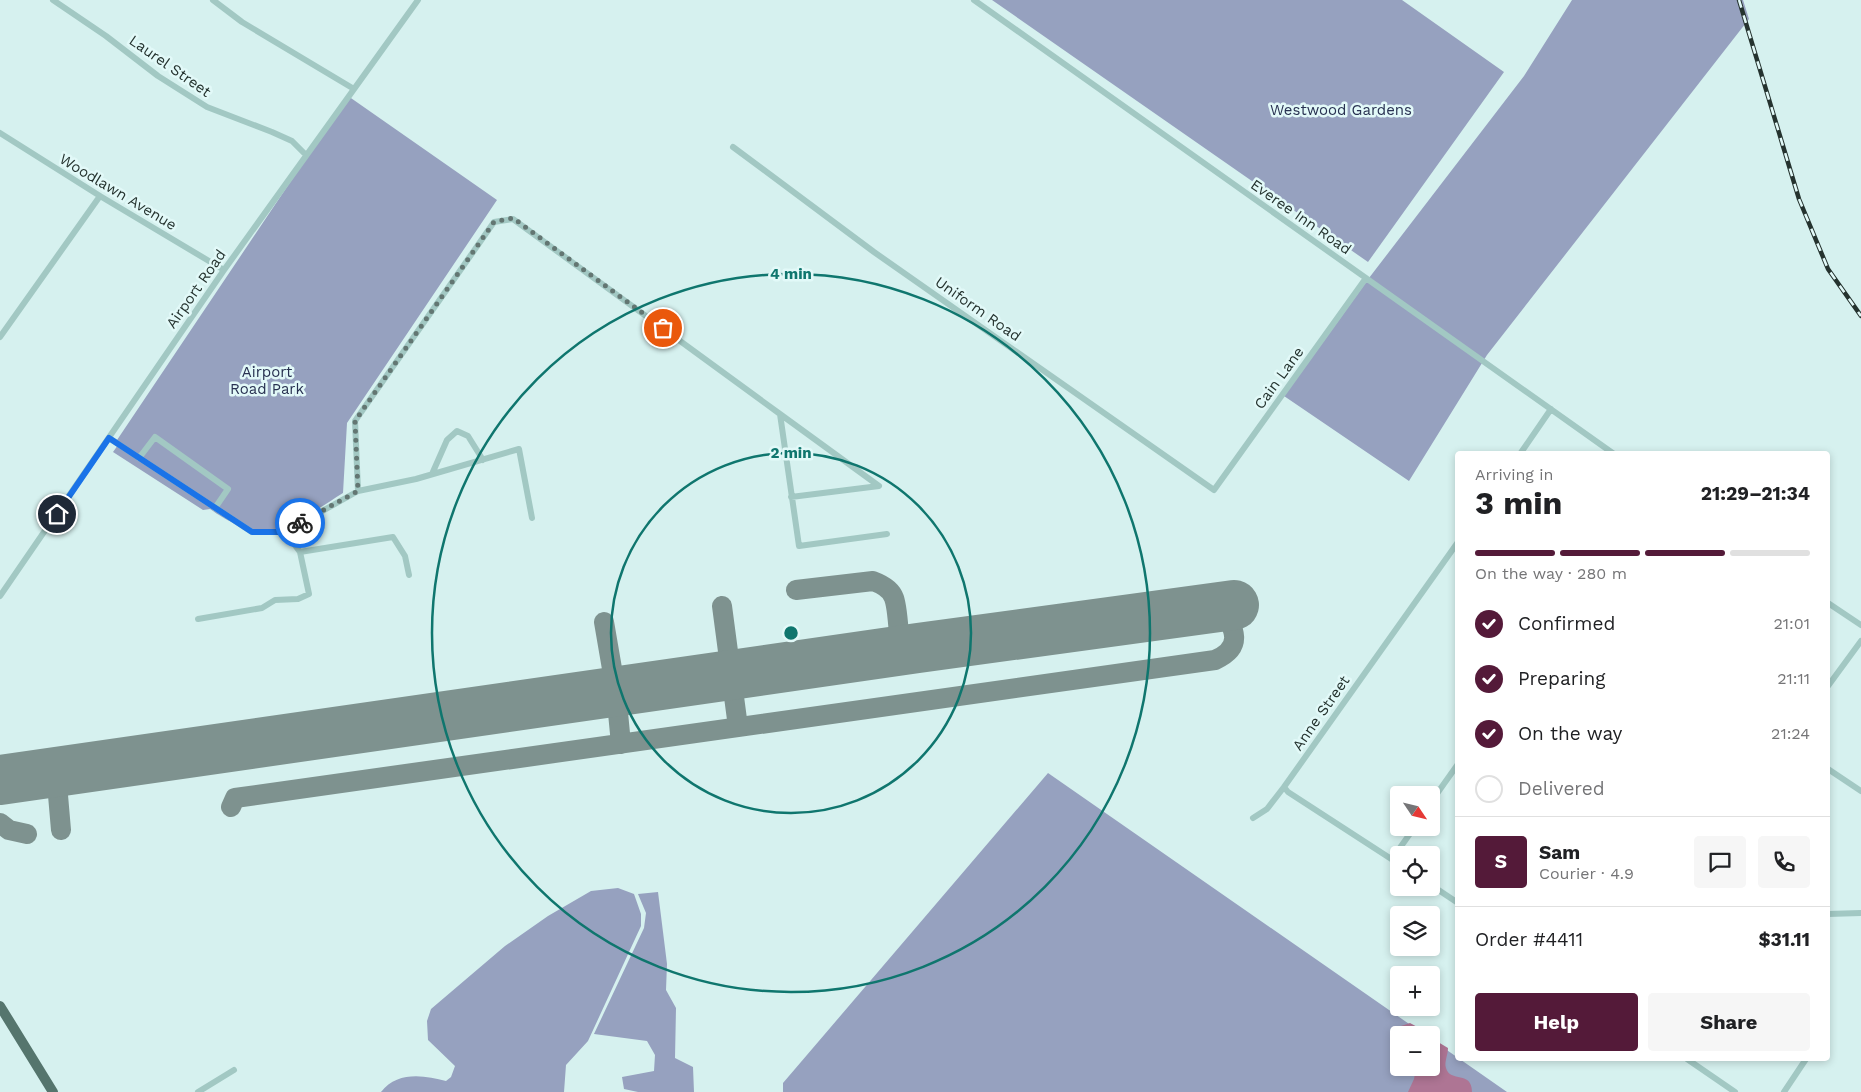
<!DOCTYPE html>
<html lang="en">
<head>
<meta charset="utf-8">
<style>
	body { margin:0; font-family:"Work Sans",sans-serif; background:#f6f6f6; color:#202124; height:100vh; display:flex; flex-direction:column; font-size:19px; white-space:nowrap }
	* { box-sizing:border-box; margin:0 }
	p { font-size:16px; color:#757577 }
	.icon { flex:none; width:28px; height:28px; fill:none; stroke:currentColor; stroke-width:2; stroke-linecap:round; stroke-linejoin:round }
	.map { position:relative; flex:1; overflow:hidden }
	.details { position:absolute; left:1455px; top:451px; width:375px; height:610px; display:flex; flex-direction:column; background:#fff; border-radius:5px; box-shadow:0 2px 8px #0003 }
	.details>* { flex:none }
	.needle { width:32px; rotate:125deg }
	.tools { position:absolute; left:1390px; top:786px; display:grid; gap:10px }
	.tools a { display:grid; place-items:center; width:50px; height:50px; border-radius:5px; background:#fff; box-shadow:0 2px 8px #0003; font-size:25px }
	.pin { position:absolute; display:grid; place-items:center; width:42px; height:42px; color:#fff; margin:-21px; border:2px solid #fff; border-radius:50%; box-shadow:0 1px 5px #0007 }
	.courier { position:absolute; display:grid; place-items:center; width:50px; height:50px; margin:-25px; border:4px solid #1a73e8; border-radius:50%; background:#fff; color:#222; box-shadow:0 1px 6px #0007 }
	.head em { font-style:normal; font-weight:700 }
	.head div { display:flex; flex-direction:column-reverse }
	.head { display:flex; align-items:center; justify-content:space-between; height:85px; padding:0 20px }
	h1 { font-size:32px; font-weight:700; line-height:38px }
	.bar { display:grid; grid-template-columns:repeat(4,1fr); gap:8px 5px; align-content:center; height:60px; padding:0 20px }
	.bar i { height:6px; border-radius:4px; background:#e0e0e0 }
	.bar .selected { background:#541a39 }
	.bar p { grid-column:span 4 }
	.line { display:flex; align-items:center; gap:12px; padding:0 20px; border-top:1px solid #e0e0e0 }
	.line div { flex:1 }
	.round { display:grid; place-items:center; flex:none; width:52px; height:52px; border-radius:5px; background:#f6f6f6 }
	ol { padding:0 20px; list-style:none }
	li { display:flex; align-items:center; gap:15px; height:55px }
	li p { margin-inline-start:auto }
	li .icon { padding:5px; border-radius:50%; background:#541a39; color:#fff; stroke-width:4 }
	li:last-child { color:#757577 }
	li i { width:28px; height:28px; border:2px solid #e0e0e0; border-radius:50% }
	.cta { display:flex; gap:10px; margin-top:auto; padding:10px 20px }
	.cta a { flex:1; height:58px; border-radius:5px; background:#541a39; color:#fff; font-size:20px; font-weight:700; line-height:58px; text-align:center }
	.cta a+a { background:#f6f6f6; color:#202124 }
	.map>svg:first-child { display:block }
	.green { fill:#96a1bf }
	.water { fill:#ae7594 }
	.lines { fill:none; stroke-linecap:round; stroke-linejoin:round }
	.taxiway { stroke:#7e928f; stroke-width:20 }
	.runway { stroke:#7e928f; stroke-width:50 }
	.street { stroke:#a2c8c3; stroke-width:6 }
	.primary { stroke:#55756d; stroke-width:10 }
	.rail-casing { stroke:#25332f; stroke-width:4.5 }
	.rail { stroke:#e2f9f8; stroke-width:2.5; stroke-dasharray:8; stroke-linecap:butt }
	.done { stroke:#637672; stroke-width:5; stroke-dasharray:0 9 }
	.route { stroke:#1a73e8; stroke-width:6 }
	.ring { fill:none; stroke:#0f766e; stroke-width:2.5 }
	.labels { text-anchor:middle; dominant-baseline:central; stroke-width:5; stroke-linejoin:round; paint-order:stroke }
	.street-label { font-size:15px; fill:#25332f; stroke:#e2f9f8 }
	.park-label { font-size:15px; fill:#283151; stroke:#e2f9f8 }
	.centre { fill:#0f766e; stroke:#e2f9f8; stroke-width:2.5 }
	.ring-label { font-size:15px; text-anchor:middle; font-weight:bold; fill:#0f766e; stroke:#e2f9f8; stroke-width:5; stroke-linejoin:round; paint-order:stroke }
</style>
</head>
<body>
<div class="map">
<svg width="1861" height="1092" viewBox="0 0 1861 1092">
	<rect width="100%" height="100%" fill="#d6f1ef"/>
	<path class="green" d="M 992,0 L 1402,0 L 1504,72 L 1368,262 Z
		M 1572,0 L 1743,0 L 1749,19 L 1487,355 L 1409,481 L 1284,396 L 1369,278 L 1524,76 Z
		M 348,96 L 497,200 L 347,423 L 343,493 C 319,508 292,528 263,532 C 250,534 221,517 210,509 L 203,510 L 113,452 L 118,445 L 115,443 Z
		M 1048,773 L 1425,1035 L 1399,1035 L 1399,1068 L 1431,1068 L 1431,1039 L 1507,1092 L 783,1092 L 783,1083 Z
		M 618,888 L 634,894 L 641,914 L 641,926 L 588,1041 L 566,1065 L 564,1092 L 381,1092 C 397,1071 424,1075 446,1081 L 451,1077 L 455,1066 L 428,1040 L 427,1021 L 431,1009 L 505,946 L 548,916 L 591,891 Z
		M 658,892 L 667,964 L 666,990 L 676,1008 L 675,1058 L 693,1067 L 694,1092 L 638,1092 L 624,1089 L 622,1077 L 654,1071 L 655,1055 L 647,1041 L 594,1034 L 644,928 L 646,913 L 638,894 Z"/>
	<path class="water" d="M 1410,1023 L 1432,1035 L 1438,1042 L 1448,1048 C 1448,1055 1444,1062 1446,1068 C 1450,1083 1472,1070 1472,1092 L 1408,1092 L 1414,1079 L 1416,1068 L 1431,1068 L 1431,1035 L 1403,1035 L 1401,1026 Z"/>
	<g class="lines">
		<path class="taxiway" d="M 796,590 L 873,581 C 881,584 891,589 894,598 C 898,609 899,637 900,650
			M 722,606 L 738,727
			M 604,622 L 616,692 L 621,744
			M 56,772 L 61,830
			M 231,807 L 235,798 L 1215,660 C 1244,647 1235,629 1221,607
			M 0,823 L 9,830 L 27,834"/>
		<path class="runway" d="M 0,780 L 918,648 L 1234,605"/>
		<path class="street" d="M 53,0 L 106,36 L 158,76 L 207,107 L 272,132 L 292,141 L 306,155
			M 213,0 L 242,22 L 354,89
			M 974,0 L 1614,454
			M 0,133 L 100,196 L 224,270
			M 733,147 L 874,252 L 1214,490 L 1366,278
			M 0,337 L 100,196
			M 780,414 L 879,486 L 791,497
			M 109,438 L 252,532 L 285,532 L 358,491 L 355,421 L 494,222 L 513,219 L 780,414 L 799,546 L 887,534
			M 1520,454 L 1551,409
			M 139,458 L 155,437 L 228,489 L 215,508
			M 432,474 L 447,440 L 457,431 L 468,436 L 483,460
			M 358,491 L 416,479 L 519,449 L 532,518
			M 300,552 L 393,537 L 405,556 L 409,575
			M 0,596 L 224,270 L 418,0
			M 1828,603 L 1861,625
			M 198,619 L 262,608 L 275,600 L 298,599 L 309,594 L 300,552 L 285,532
			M 1828,686 L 1861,641
			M 1828,769 L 1861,791
			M 1284,787 L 1288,792 L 1399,864
			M 1431,802 L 1458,764
			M 1253,818 L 1267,809 L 1284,787 L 1458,542
			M 1392,859 L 1414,828
			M 1431,885 L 1458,903
			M 1828,914 L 1861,913
			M 1687,1059 L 1735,1092
			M 198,1092 L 234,1070
			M 1784,1092 L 1806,1059"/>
		<path class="primary" d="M 0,1006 L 53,1092"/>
		<defs>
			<path id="rail" d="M 1739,0 L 1799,199 L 1828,269 L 1861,316"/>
		</defs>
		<use href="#rail" class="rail-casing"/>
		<use href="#rail" class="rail"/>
	</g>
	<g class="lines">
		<path class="done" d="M 300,523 L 358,491 L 355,421 L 494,222 L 513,218 L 663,328"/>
		<path class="route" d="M 57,514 L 109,438 L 252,532 L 285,532 L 300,523"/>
	</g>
	<g class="ring">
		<circle cx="791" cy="633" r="180"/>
		<circle cx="791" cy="633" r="359"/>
	</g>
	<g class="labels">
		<g class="street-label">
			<text transform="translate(170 66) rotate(35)">Laurel Street</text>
			<text transform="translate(118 192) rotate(31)">Woodlawn Avenue</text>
			<text transform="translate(1301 217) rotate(35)">Everee Inn Road</text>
			<text transform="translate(196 289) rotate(-55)">Airport Road</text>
			<text transform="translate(978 309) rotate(35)">Uniform Road</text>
			<text transform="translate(1279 378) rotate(-54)">Cain Lane</text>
			<text transform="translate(1321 713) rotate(-55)">Anne Street</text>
		</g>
		<g class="park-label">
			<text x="1341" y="110">Westwood Gardens</text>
			<text x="267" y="372">Airport<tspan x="267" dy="17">Road Park</tspan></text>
		</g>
	</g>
	<circle cx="791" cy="633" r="8" class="centre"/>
	<g class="ring-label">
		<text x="791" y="279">4 min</text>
		<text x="791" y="458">2 min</text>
	</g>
</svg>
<div class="tools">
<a><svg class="needle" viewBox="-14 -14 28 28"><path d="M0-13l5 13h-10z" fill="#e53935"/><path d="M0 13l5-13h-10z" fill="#757577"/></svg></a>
<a><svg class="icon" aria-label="locate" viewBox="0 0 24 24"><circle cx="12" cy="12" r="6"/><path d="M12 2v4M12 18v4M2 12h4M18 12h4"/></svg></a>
<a><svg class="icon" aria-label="layers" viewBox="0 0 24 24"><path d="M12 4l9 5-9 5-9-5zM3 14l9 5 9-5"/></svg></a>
<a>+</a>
<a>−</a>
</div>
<div class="pin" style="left:663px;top:328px;background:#ea580c"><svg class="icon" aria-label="bag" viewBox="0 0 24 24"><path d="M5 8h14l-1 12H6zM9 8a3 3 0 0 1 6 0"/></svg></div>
<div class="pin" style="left:57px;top:514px;background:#1f2937"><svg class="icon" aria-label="home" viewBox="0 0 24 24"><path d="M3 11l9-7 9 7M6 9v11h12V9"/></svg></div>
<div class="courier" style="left:300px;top:523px"><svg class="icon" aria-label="bike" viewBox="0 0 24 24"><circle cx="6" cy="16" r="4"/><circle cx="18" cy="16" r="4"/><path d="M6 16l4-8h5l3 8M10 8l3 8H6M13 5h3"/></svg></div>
<section class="details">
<div class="head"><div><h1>3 min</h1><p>Arriving in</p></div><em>21:29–21:34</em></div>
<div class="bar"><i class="selected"></i><i class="selected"></i><i class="selected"></i><i></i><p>On the way · 280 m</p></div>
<ol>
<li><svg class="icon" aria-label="check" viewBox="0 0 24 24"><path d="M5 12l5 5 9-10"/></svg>Confirmed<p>21:01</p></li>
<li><svg class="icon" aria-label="check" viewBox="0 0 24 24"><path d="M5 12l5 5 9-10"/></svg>Preparing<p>21:11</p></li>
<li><svg class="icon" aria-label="check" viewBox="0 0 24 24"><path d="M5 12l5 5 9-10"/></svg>On the way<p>21:24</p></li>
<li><i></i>Delivered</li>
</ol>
<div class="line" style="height:90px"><b class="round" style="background:#541a39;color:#fff">S</b><div><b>Sam</b><p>Courier · 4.9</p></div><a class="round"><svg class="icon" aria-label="chat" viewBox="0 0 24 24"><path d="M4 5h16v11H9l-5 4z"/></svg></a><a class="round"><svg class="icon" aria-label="phone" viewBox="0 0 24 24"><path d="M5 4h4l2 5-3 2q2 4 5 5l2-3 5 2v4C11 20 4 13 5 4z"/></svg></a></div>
<div class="line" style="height:65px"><div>Order #4411</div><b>$31.11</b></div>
<div class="cta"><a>Help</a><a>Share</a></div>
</section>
</div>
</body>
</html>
